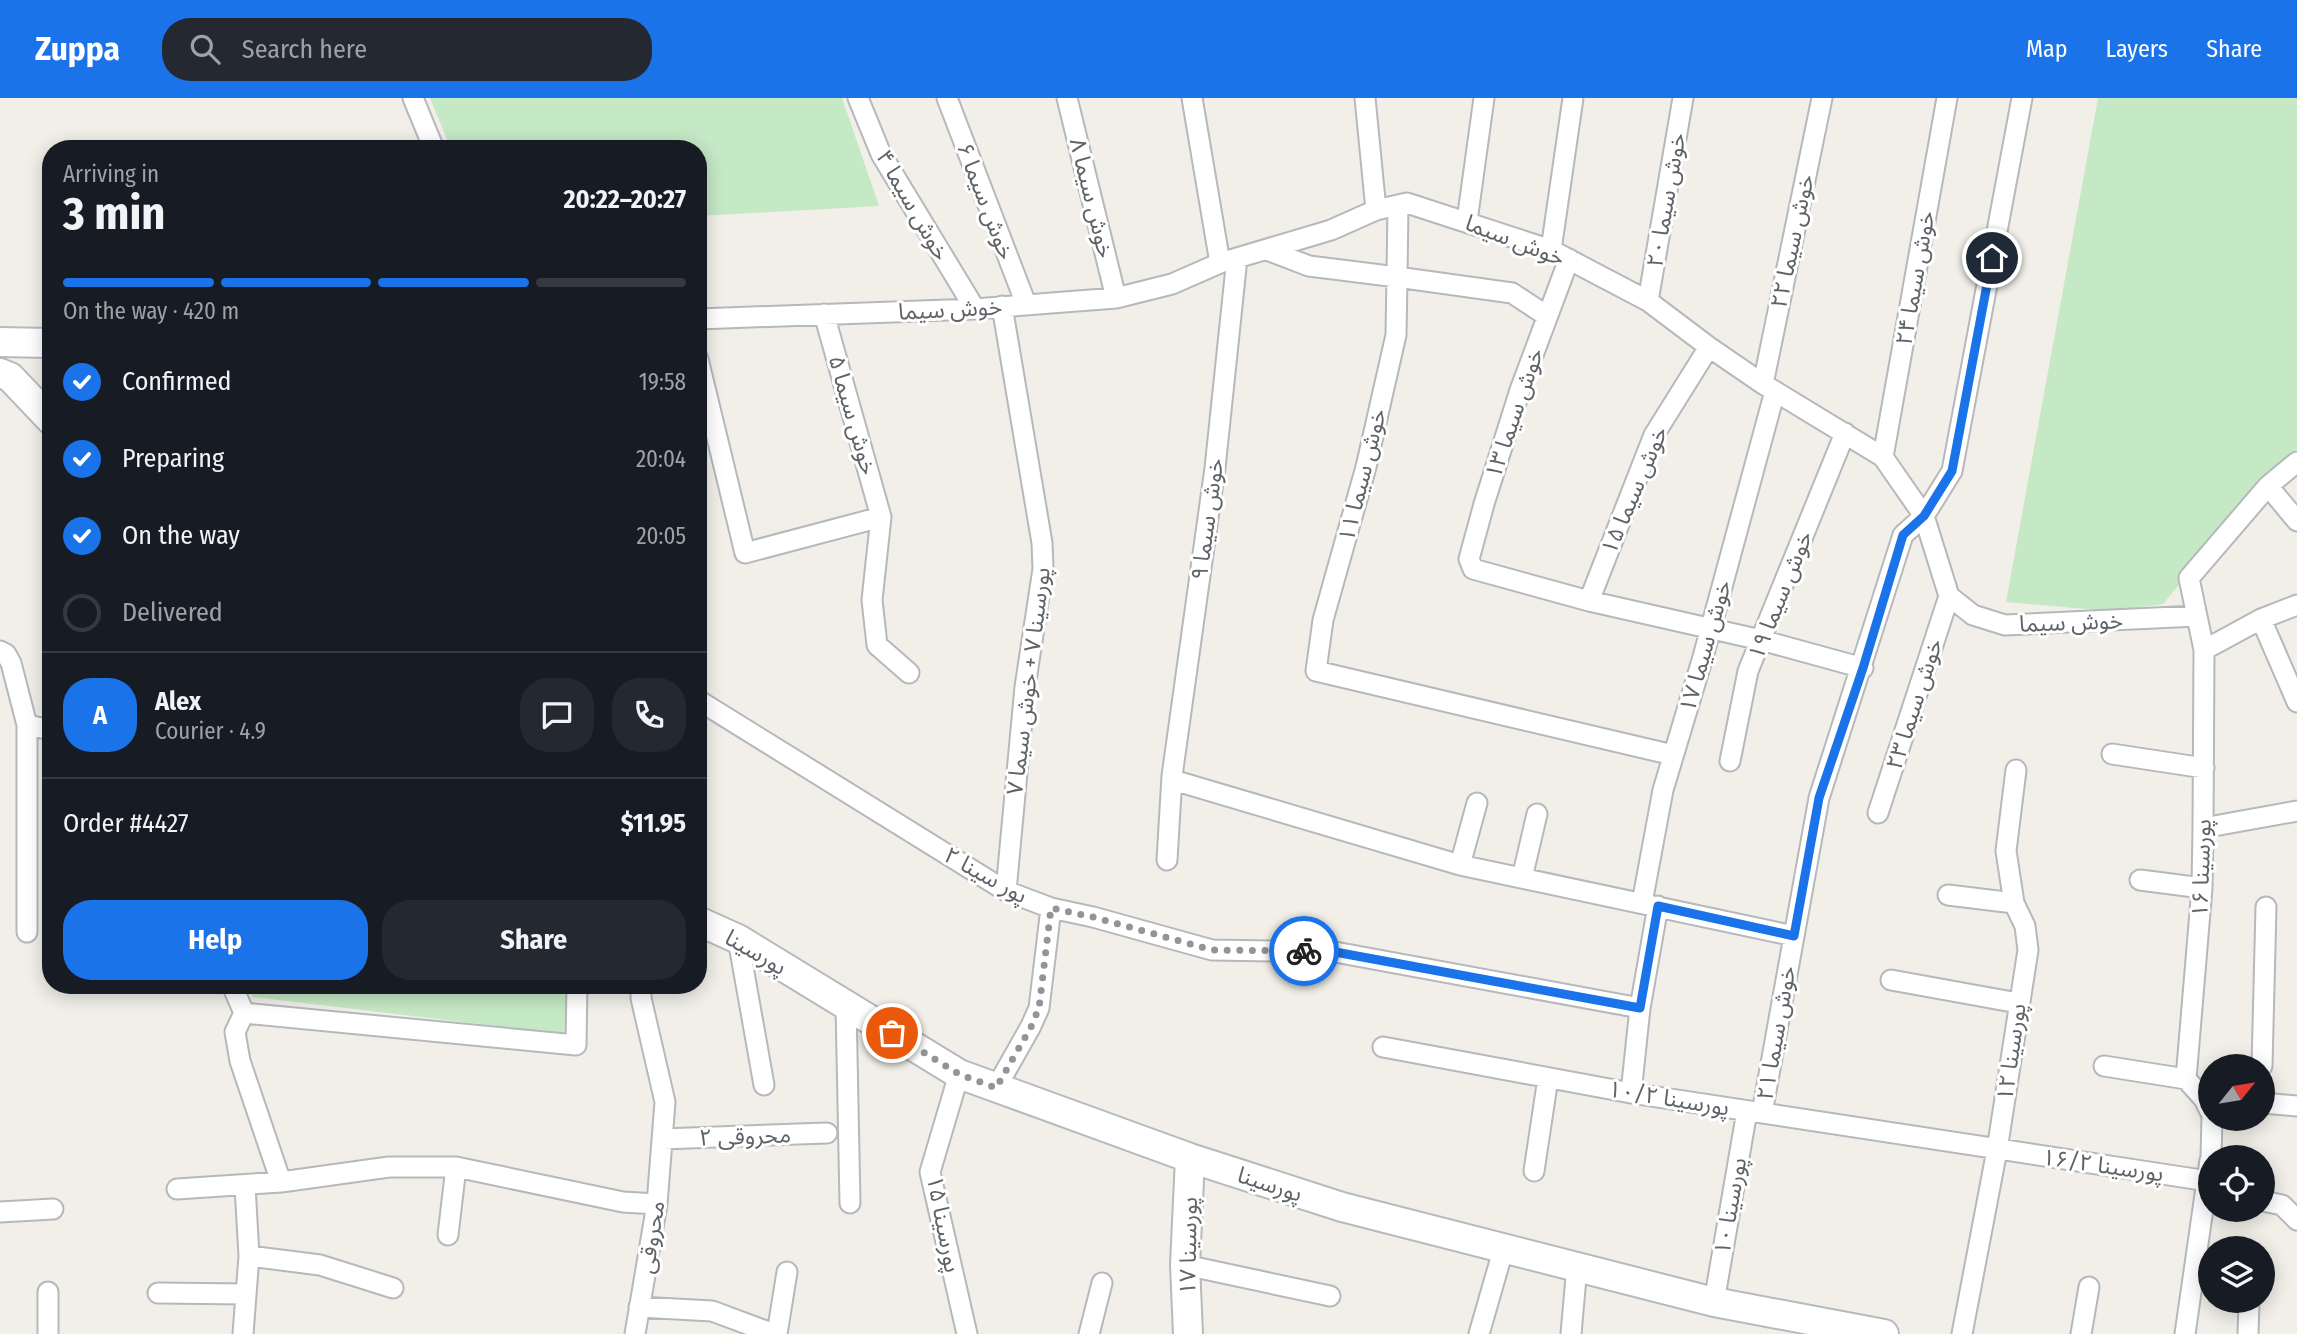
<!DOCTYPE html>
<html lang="en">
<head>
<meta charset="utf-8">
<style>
	body { margin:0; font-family:"Fira Sans Condensed","Noto Sans Arabic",sans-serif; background:#242831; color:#f1f3f6; height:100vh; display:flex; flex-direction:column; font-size:26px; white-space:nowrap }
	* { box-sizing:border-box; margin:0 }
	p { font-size:23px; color:#9ea1a6 }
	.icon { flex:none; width:38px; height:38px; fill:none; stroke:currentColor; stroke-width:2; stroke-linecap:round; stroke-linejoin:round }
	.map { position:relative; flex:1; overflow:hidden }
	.drawer { position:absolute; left:42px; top:42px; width:665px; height:854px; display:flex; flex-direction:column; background:#171b24; border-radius:28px; box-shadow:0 4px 18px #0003 }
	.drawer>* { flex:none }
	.needle { width:46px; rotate:60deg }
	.controls { position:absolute; left:2198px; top:956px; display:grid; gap:14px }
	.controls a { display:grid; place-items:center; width:77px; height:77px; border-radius:50%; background:#171b24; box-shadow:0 4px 18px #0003; font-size:35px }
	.pin { position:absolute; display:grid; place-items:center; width:60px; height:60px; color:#fff; margin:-30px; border:4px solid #fff; border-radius:50%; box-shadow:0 2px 7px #0007 }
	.courier { position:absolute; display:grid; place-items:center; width:70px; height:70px; margin:-35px; border:5px solid #1a73e8; border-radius:50%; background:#fff; color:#222; box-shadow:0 2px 9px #0007 }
	.headline em { font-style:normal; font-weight:700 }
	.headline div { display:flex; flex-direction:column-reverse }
	.headline { display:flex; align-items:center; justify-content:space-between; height:119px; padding:0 21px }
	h1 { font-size:46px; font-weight:700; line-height:52px }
	.bar { display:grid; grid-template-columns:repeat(4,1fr); gap:10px 7px; align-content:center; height:84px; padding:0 21px }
	.bar i { height:9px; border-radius:5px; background:#363941 }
	.bar .active { background:#1a73e8 }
	.bar p { grid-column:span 4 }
	.line { display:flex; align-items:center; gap:18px; padding:0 21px; border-top:2px solid #363941 }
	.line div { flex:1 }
	.round { display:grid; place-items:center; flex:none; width:74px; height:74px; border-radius:28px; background:#242831 }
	ol { padding:0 21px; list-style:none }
	li { display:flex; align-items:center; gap:21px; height:77px }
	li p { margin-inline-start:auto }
	li .icon { padding:7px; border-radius:50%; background:#1a73e8; color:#fff; stroke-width:4 }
	li:last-child { color:#9ea1a6 }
	li i { width:38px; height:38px; border:4px solid #363941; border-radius:50% }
	.action { display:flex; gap:14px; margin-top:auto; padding:14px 21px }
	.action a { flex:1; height:80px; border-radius:28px; background:#1a73e8; color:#fff; font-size:28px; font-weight:700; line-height:80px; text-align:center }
	.action a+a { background:#242831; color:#f1f3f6 }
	header { display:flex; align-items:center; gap:42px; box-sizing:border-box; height:98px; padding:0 35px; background:#1a73e8; color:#fff }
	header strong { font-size:33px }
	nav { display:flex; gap:38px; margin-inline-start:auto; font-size:24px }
	.search { width:490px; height:63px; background:#242831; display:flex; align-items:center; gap:18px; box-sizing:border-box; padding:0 24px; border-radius:28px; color:#9ea1a6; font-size:26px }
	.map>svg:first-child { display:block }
	.green { fill:#c5e8c5 }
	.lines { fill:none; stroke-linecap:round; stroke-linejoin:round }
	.street-casing { stroke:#b5b8bc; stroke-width:23 }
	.secondary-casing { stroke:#b6babf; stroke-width:32 }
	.street { stroke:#fff; stroke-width:19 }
	.secondary { stroke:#fff; stroke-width:28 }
	.done { stroke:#929495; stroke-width:7; stroke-dasharray:0 12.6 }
	.route { stroke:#1a73e8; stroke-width:9 }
	.labels { text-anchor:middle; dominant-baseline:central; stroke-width:6; stroke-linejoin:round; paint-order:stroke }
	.street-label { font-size:23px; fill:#5f6368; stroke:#fff }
</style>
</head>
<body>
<header>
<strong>Zuppa</strong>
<div class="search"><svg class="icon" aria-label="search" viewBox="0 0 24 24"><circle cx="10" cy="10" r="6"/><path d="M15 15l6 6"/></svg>Search here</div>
<nav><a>Map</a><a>Layers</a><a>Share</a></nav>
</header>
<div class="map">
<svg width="2297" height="1236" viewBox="0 0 2297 1236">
	<rect width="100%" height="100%" fill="#f1efe8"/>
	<path class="green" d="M 430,0 L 842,0 L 879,108 L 698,118 L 698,51 L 451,51 Z
		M 2098,0 L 2297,0 L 2297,351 L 2278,368 L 2163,506 L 2109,513 L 2006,504 Z
		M 248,887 L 569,887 L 564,936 L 253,899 Z"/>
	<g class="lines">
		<defs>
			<path id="street" d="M 413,0 L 434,51
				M 858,0 L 881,56 L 975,211
				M 947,0 L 1026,206
				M 1067,0 L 1116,200
				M 1192,0 L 1220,165
				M 1365,0 L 1376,112
				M 1398,107 L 1397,179 L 1512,195 L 1547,218
				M 1467,123 L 1484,0
				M 1267,152 L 1309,168 L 1397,179 L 1396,237 L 1366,369 L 1323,522 L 1316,573 L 1673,657
				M 1551,152 L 1573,0
				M 1569,161 L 1520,292 L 1484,406 L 1469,461 L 1473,471 L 1589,503 L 1761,542 L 1863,570
				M 1648,203 L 1683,0
				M 1002,208 L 1042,445 L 1043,471 L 1025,589 L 1006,793
				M 824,216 L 881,419 L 872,502 L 877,547 L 909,575
				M 698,221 L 975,211 L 1116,200 L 1172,186 L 1220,165 L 1331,132 L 1376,112 L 1407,105 L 1551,152 L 1648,203 L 1709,249 L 1763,286 L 1883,359 L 1924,418 L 1949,498 L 1973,517 L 2005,527 L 2197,518
				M 698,261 L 745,455 L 881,419
				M 1763,286 L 1822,0
				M 1883,359 L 1947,0
				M 2268,388 L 2297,423
				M 1589,503 L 1654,337 L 1709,249
				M 2261,521 L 2297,604
				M 2204,552 L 2261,521 L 2297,507
				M 0,553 L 6,556 L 11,565 L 27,627 L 27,834
				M 698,602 L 1006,793 L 1051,810 L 1093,819 L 1212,852 L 1335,854 L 1640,910
				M 27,627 L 51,632
				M 2112,656 L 2204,670
				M 1730,663 L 1748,573 L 1845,335
				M 1173,682 L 1460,767 L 1794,838
				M 1878,715 L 1949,498
				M 2203,730 L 2297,713
				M 1167,762 L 1172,678 L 1215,370 L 1237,160
				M 1460,767 L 1477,705
				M 1522,780 L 1537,716
				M 2140,782 L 2202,790
				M 1948,797 L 2014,805
				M 1642,805 L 1663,692 L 1703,559 L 1775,293
				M 738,841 L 764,987
				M 1891,882 L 2018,905
				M 232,887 L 244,915 L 576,947 L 577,887
				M 846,907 L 850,1105
				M 244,915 L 235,934 L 240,963 L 281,1084
				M 1383,949 L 1631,995 L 2208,1083
				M 2104,968 L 2186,981
				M 2262,968 L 2266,809
				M 959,976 L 930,1074 L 967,1236
				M 996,990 L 1031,928 L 1039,910 L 1051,810
				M 1631,995 L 1640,910 L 1658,808
				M 2263,1005 L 2297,1008
				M 2210,1013 L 2204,1001 L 2186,981 L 2202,790 L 2203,730 L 2204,552 L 2189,480 L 2268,388 L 2297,364
				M 1762,1015 L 1819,700 L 1903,437 L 1924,418 L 1952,373 L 2022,0
				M 662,1041 L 827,1035
				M 2211,1059 L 2212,1020
				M 1534,1073 L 1548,980
				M 177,1091 L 281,1084 L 389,1069 L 456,1069 L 623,1104 L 657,1106
				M 2263,1103 L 2282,1107 L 2297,1122
				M 0,1114 L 53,1111
				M 448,1137 L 456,1069
				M 249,1158 L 320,1167 L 393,1190
				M 1185,1167 L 1330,1198
				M 48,1194 L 48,1236
				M 158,1195 L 246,1196
				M 1714,1204 L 1747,1013
				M 639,1209 L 712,1213 L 774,1236
				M 243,1236 L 249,1158 L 245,1088
				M 635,1236 L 657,1106 L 665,1004 L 641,900 L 641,887
				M 777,1236 L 787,1174
				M 1089,1236 L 1102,1185
				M 1479,1236 L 1504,1149
				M 1571,1236 L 1577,1168
				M 1962,1236 L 1997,1052 L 2028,852 L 2025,828 L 2014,805 L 2006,753 L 2016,672
				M 2081,1236 L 2089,1189
				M 2185,1236 L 2210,1062
				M 2248,1236 L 2249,1205"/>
			<path id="secondary" d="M 0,244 L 51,245
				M 0,275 L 10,279 L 51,322
				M 698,823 L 738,841 L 959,976 L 1190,1060 L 1342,1109 L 1714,1204 L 1884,1236
				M 1188,1236 L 1185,1167 L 1190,1060"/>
		</defs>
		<use href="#street" class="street-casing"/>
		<use href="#secondary" class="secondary-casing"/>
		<use href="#street" class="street"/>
		<use href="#secondary" class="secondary"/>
	</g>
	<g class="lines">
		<path class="done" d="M 892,935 L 959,976 L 996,990 L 1031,929 L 1039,910 L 1051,810 L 1093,819 L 1212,852 L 1304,853"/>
		<path class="route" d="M 1304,853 L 1335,854 L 1640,910 L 1658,808 L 1794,838 L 1819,700 L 1863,570 L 1903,437 L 1924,418 L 1952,373 L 1992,160"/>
	</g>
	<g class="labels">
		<g class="street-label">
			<text transform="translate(1092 100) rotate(76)">خوش سیما ۸</text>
			<text transform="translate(1666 102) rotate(-80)">خوش سیما ۲۰</text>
			<text transform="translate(986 103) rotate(69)">خوش سیما ۶</text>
			<text transform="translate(913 107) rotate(60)">خوش سیما ۴</text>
			<text transform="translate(1515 142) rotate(21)">خوش سیما</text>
			<text transform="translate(1792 143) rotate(-78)">خوش سیما ۲۲</text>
			<text transform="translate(1915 180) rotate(-80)">خوش سیما ۲۴</text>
			<text transform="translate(950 211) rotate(-3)">خوش سیما</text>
			<text transform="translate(1514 315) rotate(-71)">خوش سیما ۱۳</text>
			<text transform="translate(853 317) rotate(74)">خوش سیما ۵</text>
			<text transform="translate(1362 377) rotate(-76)">خوش سیما ۱۱</text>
			<text transform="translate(1634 392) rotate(-67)">خوش سیما ۱۵</text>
			<text transform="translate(1207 421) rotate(-82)">خوش سیما ۹</text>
			<text transform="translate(1780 497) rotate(-68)">خوش سیما ۱۹</text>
			<text transform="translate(2071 524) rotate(-2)">خوش سیما</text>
			<text transform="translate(1705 548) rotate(-74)">خوش سیما ۱۷</text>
			<text transform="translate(1028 583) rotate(-83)">پورسینا ۷ + خوش سیما ۷</text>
			<text transform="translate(1914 606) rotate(-72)">خوش سیما ۲۳</text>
			<text transform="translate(2201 770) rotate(-88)">پورسینا ۱۶</text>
			<text transform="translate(986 777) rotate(29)">پور سینا ۲</text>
			<text transform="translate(756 854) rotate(30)">پورسینا</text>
			<text transform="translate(1776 935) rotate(-80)">خوش سیما ۲۱</text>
			<text transform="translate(2011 954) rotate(-82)">پورسینا ۱۲</text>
			<text transform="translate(1669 1000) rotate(9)">پورسینا ۱۰/۲</text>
			<text transform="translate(745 1038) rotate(-2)">محروقی ۲</text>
			<text transform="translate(2103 1067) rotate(8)">پورسینا ۱۶/۲</text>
			<text transform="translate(1270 1086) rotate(18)">پورسینا</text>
			<text transform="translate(1730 1108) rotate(-80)">پورسینا ۱۰</text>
			<text transform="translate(944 1126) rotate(79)">پورسینا ۱۵</text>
			<text transform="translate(651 1139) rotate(-81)">محروقی</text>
			<text transform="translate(1188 1148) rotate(-89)">پورسینا ۱۷</text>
		</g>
	</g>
</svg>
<div class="controls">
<a><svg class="needle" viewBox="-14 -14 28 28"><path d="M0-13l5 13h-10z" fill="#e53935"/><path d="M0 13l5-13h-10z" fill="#9ea1a6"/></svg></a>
<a><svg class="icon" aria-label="locate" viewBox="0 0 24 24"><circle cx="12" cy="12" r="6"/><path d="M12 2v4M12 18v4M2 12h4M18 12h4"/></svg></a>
<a><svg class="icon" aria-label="layers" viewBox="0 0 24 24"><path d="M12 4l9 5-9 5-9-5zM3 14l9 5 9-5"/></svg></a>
</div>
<div class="pin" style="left:892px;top:935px;background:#ea580c"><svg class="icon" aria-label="bag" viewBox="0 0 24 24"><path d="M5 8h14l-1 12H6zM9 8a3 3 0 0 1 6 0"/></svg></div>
<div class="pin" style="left:1992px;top:160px;background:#1f2937"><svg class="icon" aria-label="home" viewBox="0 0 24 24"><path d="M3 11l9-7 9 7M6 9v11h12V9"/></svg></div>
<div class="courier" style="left:1304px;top:853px"><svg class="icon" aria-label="bike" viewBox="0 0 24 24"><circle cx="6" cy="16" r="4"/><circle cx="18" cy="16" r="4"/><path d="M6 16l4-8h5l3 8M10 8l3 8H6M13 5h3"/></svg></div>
<section class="drawer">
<div class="headline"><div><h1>3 min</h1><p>Arriving in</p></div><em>20:22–20:27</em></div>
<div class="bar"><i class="active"></i><i class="active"></i><i class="active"></i><i></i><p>On the way · 420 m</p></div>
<ol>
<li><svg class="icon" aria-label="check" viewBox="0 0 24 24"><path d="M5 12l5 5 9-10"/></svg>Confirmed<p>19:58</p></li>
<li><svg class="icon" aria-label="check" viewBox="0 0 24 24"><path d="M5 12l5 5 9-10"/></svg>Preparing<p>20:04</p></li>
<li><svg class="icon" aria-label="check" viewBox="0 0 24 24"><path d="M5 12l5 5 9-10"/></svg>On the way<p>20:05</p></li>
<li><i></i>Delivered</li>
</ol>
<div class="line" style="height:126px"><b class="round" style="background:#1a73e8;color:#fff">A</b><div><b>Alex</b><p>Courier · 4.9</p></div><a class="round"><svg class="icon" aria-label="chat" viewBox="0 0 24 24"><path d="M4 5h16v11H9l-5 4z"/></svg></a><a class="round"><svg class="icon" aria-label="phone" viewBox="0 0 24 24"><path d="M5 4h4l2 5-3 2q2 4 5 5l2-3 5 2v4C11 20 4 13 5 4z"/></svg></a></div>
<div class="line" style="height:91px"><div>Order #4427</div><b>$11.95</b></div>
<div class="action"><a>Help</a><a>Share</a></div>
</section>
</div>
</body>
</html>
